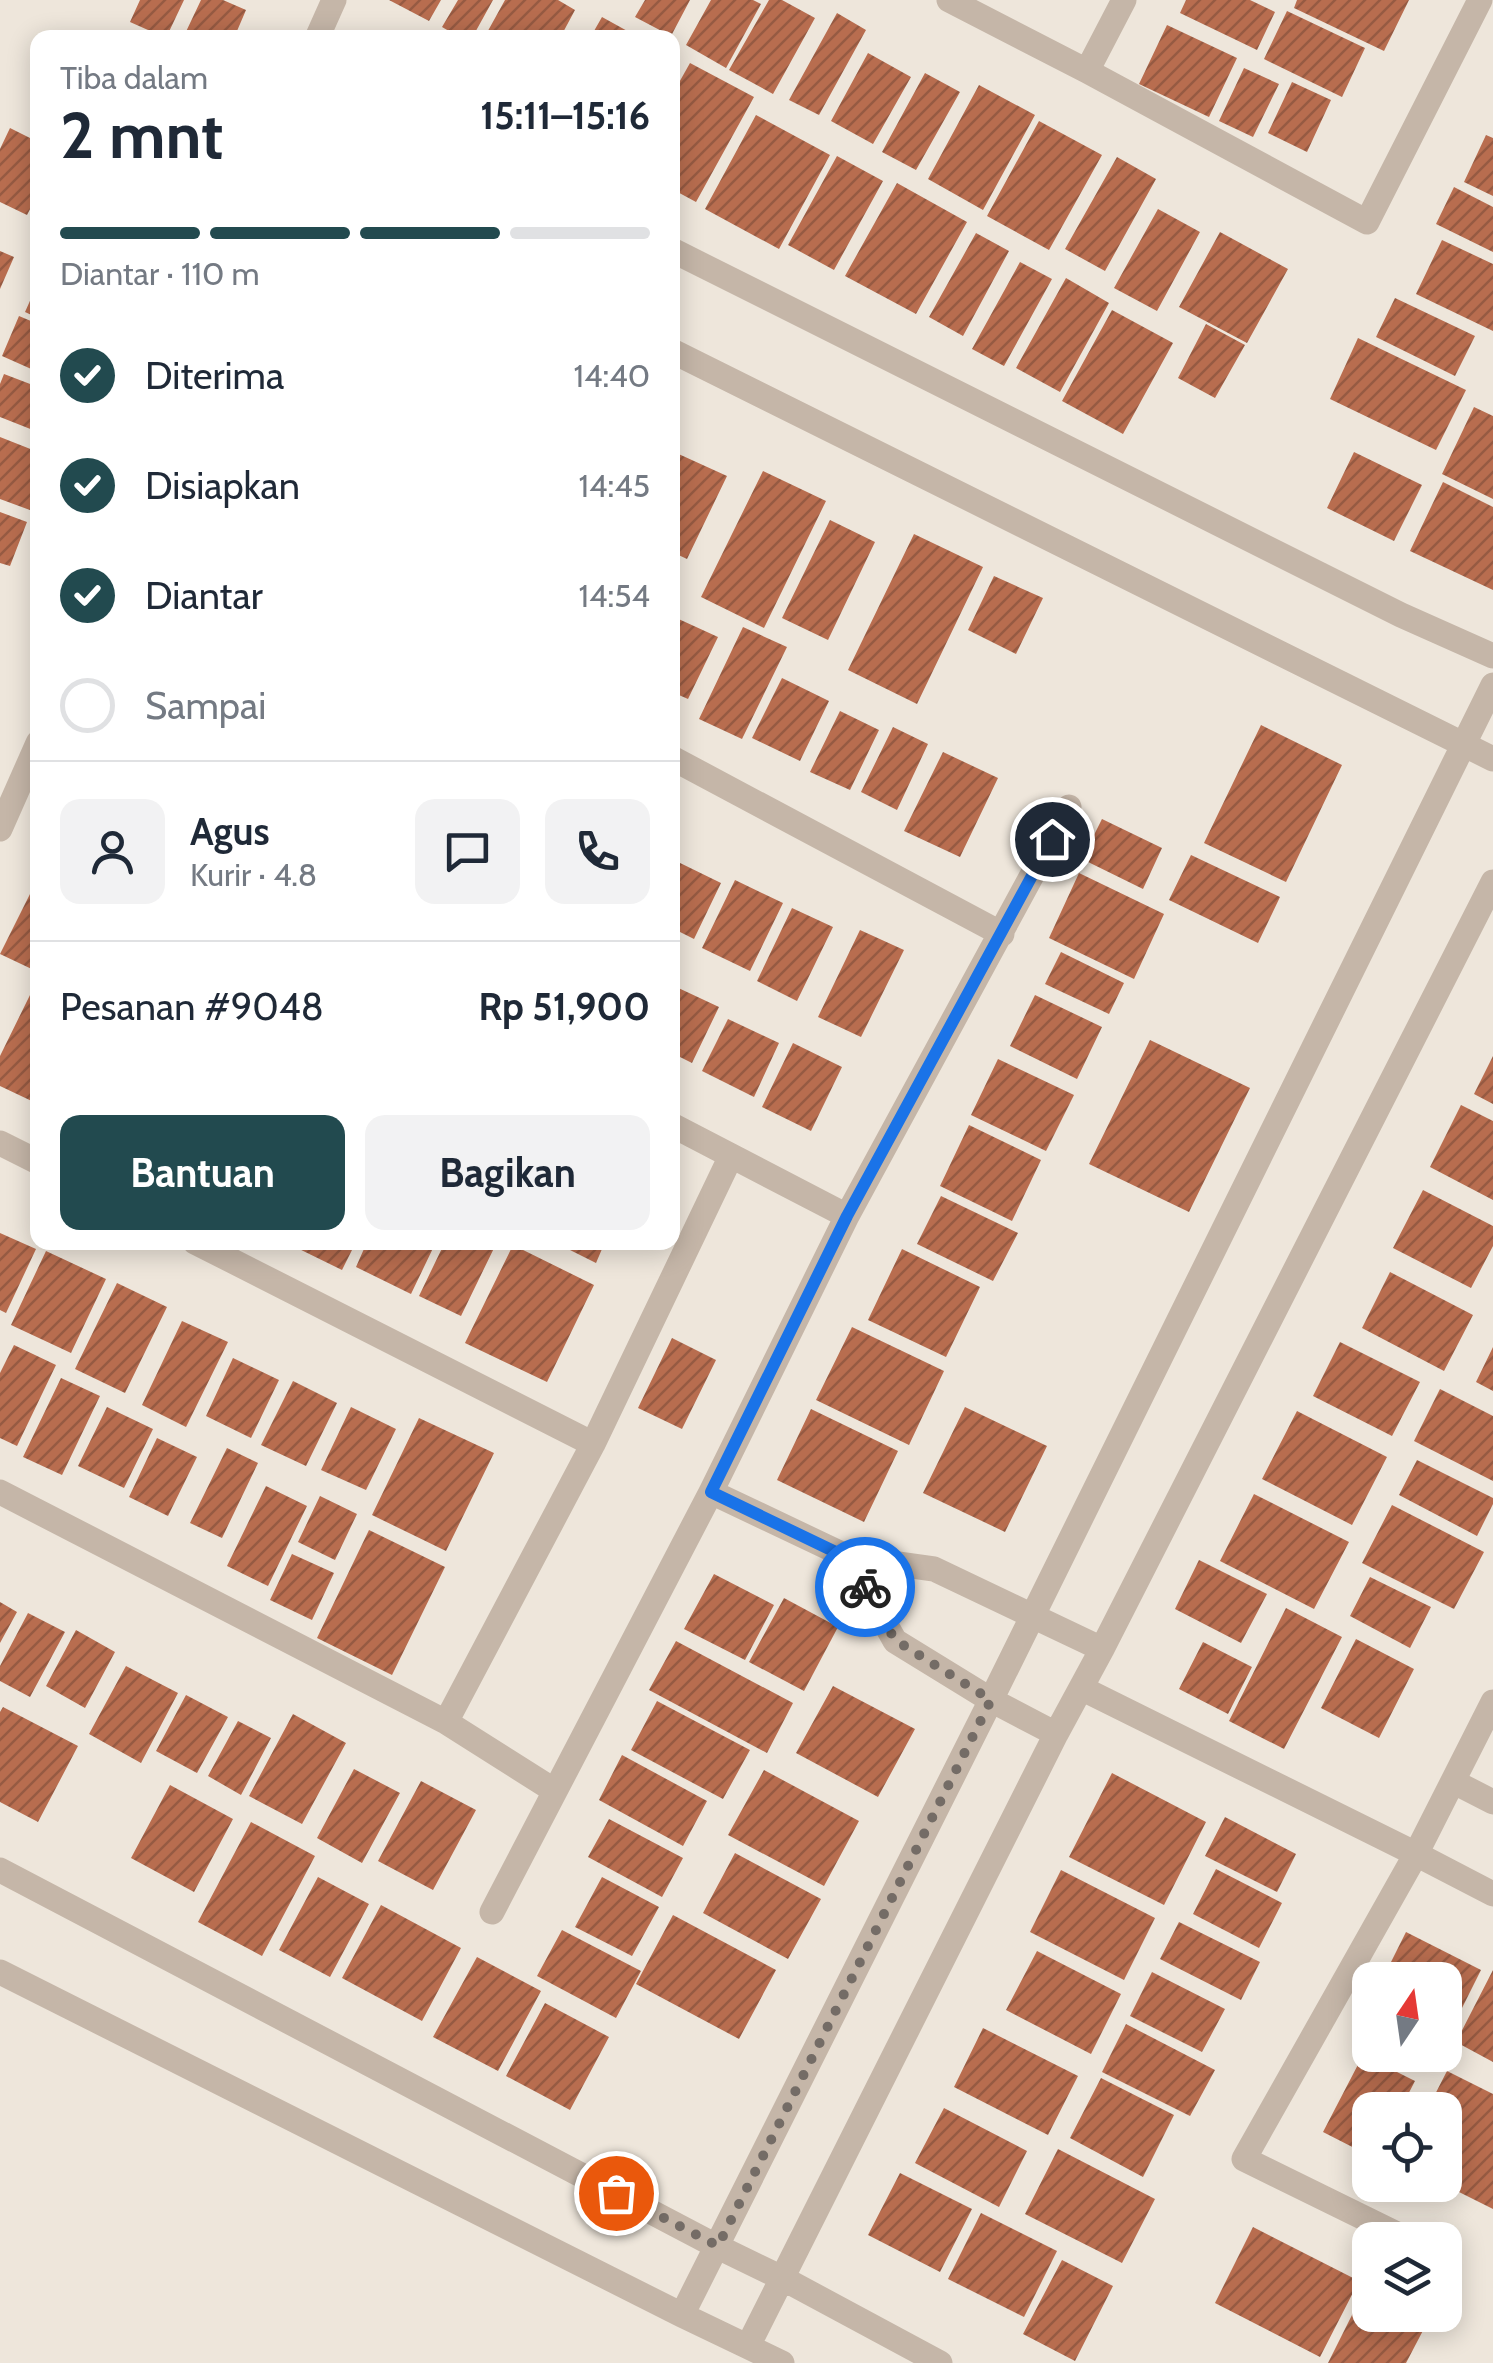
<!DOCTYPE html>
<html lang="id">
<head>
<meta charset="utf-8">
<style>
	body { margin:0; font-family:Cabin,sans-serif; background:#f2f2f3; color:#1f2937; height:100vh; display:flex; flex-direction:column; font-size:38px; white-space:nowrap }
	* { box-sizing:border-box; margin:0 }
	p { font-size:32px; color:#747a83 }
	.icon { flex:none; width:55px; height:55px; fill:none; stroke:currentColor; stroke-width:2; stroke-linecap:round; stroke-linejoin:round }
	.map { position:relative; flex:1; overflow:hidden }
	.sheet { position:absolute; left:30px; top:30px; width:650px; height:1220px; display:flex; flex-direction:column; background:#fff; border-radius:20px; box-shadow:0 5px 25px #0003 }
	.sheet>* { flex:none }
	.needle { width:65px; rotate:13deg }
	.buttons { position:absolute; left:1352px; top:1962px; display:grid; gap:20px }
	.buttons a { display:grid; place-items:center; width:110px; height:110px; border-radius:20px; background:#fff; box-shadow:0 5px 25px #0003; font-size:50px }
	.pin { position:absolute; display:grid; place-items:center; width:85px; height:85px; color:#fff; margin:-42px; border:5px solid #fff; border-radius:50%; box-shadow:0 2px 10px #0007 }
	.courier { position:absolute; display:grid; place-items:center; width:100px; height:100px; margin:-50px; border:8px solid #1a73e8; border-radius:50%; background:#fff; color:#222; box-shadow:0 2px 12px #0007 }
	.summary em { font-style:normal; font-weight:700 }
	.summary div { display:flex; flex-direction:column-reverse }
	.summary { display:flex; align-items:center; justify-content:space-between; height:170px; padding:0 30px }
	h1 { font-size:65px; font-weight:700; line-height:75px }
	.bar { display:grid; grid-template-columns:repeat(4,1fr); gap:15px 10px; align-content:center; height:120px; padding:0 30px }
	.bar i { height:12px; border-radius:8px; background:#e0e1e3 }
	.bar .on { background:#224a4f }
	.bar p { grid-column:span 4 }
	.line { display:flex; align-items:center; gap:25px; padding:0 30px; border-top:2px solid #e0e1e3 }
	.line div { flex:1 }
	.round { display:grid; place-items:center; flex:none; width:105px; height:105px; border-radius:20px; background:#f2f2f3 }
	ol { padding:0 30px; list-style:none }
	li { display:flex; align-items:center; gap:30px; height:110px }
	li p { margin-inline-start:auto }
	li .icon { padding:10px; border-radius:50%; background:#224a4f; color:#fff; stroke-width:4 }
	li:last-child { color:#747a83 }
	li i { width:55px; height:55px; border:5px solid #e0e1e3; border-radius:50% }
	.cta { display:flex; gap:20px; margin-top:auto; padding:20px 30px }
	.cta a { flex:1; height:115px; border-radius:20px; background:#224a4f; color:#fff; font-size:40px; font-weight:700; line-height:115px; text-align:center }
	.cta a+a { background:#f2f2f3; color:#1f2937 }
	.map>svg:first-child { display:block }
	.building { fill:url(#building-hatch) }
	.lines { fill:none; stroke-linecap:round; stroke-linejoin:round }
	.street { stroke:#c5b6a8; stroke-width:25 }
	.done { stroke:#746c66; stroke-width:10; stroke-dasharray:0 18 }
	.route { stroke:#1a73e8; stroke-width:12 }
</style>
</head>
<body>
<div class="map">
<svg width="1493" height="2363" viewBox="0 0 1493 2363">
	<defs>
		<pattern id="building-hatch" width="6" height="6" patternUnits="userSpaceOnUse" patternTransform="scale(2.5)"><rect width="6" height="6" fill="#b86d4f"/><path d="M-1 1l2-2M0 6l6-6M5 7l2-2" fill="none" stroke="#965a42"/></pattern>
	</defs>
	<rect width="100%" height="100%" fill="#eee6db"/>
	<path class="building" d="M 140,0 L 184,0 L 166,38 L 130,22 Z
		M 201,0 L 223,0 L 246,10 L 234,38 L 183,38 Z
		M 389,0 L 441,0 L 429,21 Z
		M 458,0 L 493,0 L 472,38 L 461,38 L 442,27 Z
		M 505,0 L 558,0 L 575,10 L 560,38 L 484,38 Z
		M 645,0 L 690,0 L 671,36 L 635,17 Z
		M 711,0 L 753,0 L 761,4 L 726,68 L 686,45 Z
		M 769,0 L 782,0 L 815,18 L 773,94 L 729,70 Z
		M 1186,0 L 1250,0 L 1275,12 L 1257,50 L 1180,13 Z
		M 1297,0 L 1409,0 L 1384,51 L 1294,8 Z
		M 1287,11 L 1365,48 L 1342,97 L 1264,59 Z
		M 837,13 L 866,30 L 819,115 L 789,100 Z
		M 602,17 L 640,38 L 590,38 Z
		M 1167,25 L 1237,58 L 1209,117 L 1139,84 Z
		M 868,53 L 911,77 L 873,144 L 831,121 Z
		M 690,63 L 754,97 L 696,202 L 672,189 L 672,95 Z
		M 1244,68 L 1279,84 L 1253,137 L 1219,121 Z
		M 925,73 L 960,92 L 916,170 L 882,152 Z
		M 1292,82 L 1331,100 L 1307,152 L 1268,133 Z
		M 979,85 L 1035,115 L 983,210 L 928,179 Z
		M 756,115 L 830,155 L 779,249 L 705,209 Z
		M 1039,121 L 1102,155 L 1049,250 L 987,216 Z
		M 10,128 L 38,142 L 38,194 L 27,215 L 0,202 L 0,149 Z
		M 1486,135 L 1493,138 L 1493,196 L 1464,182 Z
		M 837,156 L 883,181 L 834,270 L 788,245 Z
		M 1117,157 L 1156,179 L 1105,271 L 1065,249 Z
		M 897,183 L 967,222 L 916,314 L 845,276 Z
		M 1454,187 L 1493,207 L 1493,252 L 1436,224 Z
		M 1158,209 L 1200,232 L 1157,311 L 1114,288 Z
		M 1220,232 L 1288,269 L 1247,343 L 1179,307 Z
		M 976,233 L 1009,251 L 963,336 L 929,317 Z
		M 1442,240 L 1493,264 L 1493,331 L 1416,294 Z
		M 0,251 L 14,257 L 0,289 Z
		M 1020,262 L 1052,279 L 1004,366 L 972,349 Z
		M 1066,278 L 1109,303 L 1060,392 L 1016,368 Z
		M 38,283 L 38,318 L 25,312 Z
		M 1395,298 L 1475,336 L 1455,376 L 1376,337 Z
		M 1112,310 L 1173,343 L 1123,434 L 1062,401 Z
		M 19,316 L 38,324 L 38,372 L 2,356 Z
		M 1206,324 L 1245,345 L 1215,398 L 1178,378 Z
		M 1358,338 L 1466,390 L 1436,450 L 1330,399 Z
		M 4,374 L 38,387 L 38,432 L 0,417 L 0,384 Z
		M 1474,407 L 1493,416 L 1493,499 L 1442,474 Z
		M 0,437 L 38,452 L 38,513 L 0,499 Z
		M 672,451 L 727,476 L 687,559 L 672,552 Z
		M 1354,452 L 1422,485 L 1394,541 L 1327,508 Z
		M 763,471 L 826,501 L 764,628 L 701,597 Z
		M 1443,482 L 1493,507 L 1493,590 L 1410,551 Z
		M 0,512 L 27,522 L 10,566 L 0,563 Z
		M 830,520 L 875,542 L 828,640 L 782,618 Z
		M 914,534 L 983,567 L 917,704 L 848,670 Z
		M 994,576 L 1043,598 L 1016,654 L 968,630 Z
		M 672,616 L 718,637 L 688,699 L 672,692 Z
		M 743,627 L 787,647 L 742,739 L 699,719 Z
		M 782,678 L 829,701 L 800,761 L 752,738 Z
		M 840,711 L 879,730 L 850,790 L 810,772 Z
		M 1261,725 L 1342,765 L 1286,882 L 1204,843 Z
		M 893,727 L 928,744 L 897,810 L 861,792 Z
		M 943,752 L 998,778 L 960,857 L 904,831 Z
		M 1102,819 L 1162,848 L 1143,889 L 1082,859 Z
		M 1191,855 L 1280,897 L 1258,943 L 1169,900 Z
		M 676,861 L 721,883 L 694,939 L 672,928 L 672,868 Z
		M 1079,873 L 1164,914 L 1134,979 L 1049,938 Z
		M 735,880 L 783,903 L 750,971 L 702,948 Z
		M 34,886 L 38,887 L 38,972 L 0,954 Z
		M 792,908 L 833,927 L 797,1001 L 757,981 Z
		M 860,930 L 904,950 L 861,1037 L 818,1017 Z
		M 1061,952 L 1124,983 L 1109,1014 L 1045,984 Z
		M 672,985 L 719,1007 L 692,1063 L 672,1053 Z
		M 30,995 L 38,999 L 38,1104 L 0,1086 L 0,1056 Z
		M 1035,995 L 1102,1027 L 1077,1079 L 1010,1046 Z
		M 728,1019 L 779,1043 L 754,1097 L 702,1071 Z
		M 1150,1040 L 1250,1088 L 1189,1212 L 1089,1164 Z
		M 793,1043 L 842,1067 L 811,1131 L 762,1107 Z
		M 1493,1056 L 1493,1104 L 1474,1094 Z
		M 998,1059 L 1074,1095 L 1046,1151 L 971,1115 Z
		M 1461,1105 L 1493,1121 L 1493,1200 L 1430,1167 Z
		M 969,1125 L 1041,1160 L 1012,1221 L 940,1186 Z
		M 1423,1190 L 1493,1226 L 1493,1246 L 1471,1288 L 1393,1248 Z
		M 941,1196 L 1018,1233 L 993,1281 L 917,1244 Z
		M 0,1233 L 36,1249 L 6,1313 L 0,1310 Z
		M 293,1242 L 356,1242 L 342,1270 L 291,1245 Z
		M 367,1242 L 436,1242 L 411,1294 L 356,1267 Z
		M 445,1242 L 497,1242 L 461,1316 L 419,1296 Z
		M 554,1242 L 605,1242 L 596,1263 Z
		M 513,1245 L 594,1285 L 547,1382 L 465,1343 Z
		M 902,1249 L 980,1287 L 946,1357 L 868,1320 Z
		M 46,1251 L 106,1279 L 71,1353 L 11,1325 Z
		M 1390,1272 L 1473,1315 L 1444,1371 L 1362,1328 Z
		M 117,1283 L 167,1307 L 125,1393 L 75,1369 Z
		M 182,1321 L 228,1342 L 186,1427 L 142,1405 Z
		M 852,1327 L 944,1371 L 909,1445 L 816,1400 Z
		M 672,1338 L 716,1360 L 682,1429 L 638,1408 Z
		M 1340,1342 L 1420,1382 L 1392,1436 L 1313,1396 Z
		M 14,1345 L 56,1365 L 17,1446 L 0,1438 L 0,1373 Z
		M 1493,1347 L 1493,1391 L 1476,1382 Z
		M 233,1358 L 279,1380 L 251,1438 L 206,1416 Z
		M 61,1378 L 100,1396 L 62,1475 L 23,1457 Z
		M 293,1381 L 337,1403 L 306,1466 L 261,1445 Z
		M 1440,1389 L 1493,1416 L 1493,1481 L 1414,1441 Z
		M 107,1407 L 153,1429 L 124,1488 L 78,1466 Z
		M 351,1407 L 396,1429 L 366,1490 L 321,1470 Z
		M 965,1407 L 1047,1446 L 1005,1532 L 923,1493 Z
		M 811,1409 L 898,1451 L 864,1522 L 777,1480 Z
		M 1297,1411 L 1387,1457 L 1352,1525 L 1262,1479 Z
		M 419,1418 L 494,1453 L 446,1551 L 372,1515 Z
		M 157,1438 L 197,1457 L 168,1516 L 129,1497 Z
		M 227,1448 L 258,1463 L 222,1538 L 190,1523 Z
		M 1417,1460 L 1493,1498 L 1493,1504 L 1477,1536 L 1399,1495 Z
		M 266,1486 L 307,1506 L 268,1586 L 227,1566 Z
		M 1254,1494 L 1349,1542 L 1314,1609 L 1220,1561 Z
		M 320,1496 L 357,1514 L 335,1560 L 298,1542 Z
		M 1392,1505 L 1484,1552 L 1454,1609 L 1362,1563 Z
		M 369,1530 L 445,1567 L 392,1675 L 317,1638 Z
		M 292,1554 L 334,1573 L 312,1620 L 270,1600 Z
		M 1199,1560 L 1267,1594 L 1241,1643 L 1175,1609 Z
		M 714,1574 L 774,1605 L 745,1660 L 684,1629 Z
		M 1370,1577 L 1431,1607 L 1410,1648 L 1350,1616 Z
		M 784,1598 L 838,1627 L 804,1691 L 749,1662 Z
		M 0,1602 L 17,1612 L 0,1643 Z
		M 1286,1608 L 1342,1637 L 1284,1749 L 1229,1721 Z
		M 28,1613 L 65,1632 L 30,1697 L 0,1681 L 0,1666 Z
		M 76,1630 L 115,1652 L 85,1708 L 46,1686 Z
		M 1356,1639 L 1414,1669 L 1379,1738 L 1321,1708 Z
		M 676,1641 L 793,1703 L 767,1753 L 649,1690 Z
		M 1203,1642 L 1252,1667 L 1228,1714 L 1179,1689 Z
		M 126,1666 L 178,1693 L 141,1763 L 89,1734 Z
		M 833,1686 L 915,1729 L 878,1797 L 796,1753 Z
		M 186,1695 L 228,1717 L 197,1773 L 156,1751 Z
		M 657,1701 L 750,1750 L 723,1799 L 631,1750 Z
		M 3,1707 L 78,1746 L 38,1822 L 0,1802 L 0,1712 Z
		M 293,1714 L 346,1743 L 302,1824 L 249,1796 Z
		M 238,1721 L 271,1738 L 241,1795 L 208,1776 Z
		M 622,1755 L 707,1801 L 683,1846 L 599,1800 Z
		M 354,1769 L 400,1793 L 362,1863 L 317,1838 Z
		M 764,1770 L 859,1821 L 824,1886 L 728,1835 Z
		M 1112,1773 L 1206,1822 L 1164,1905 L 1069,1857 Z
		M 421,1781 L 476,1810 L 433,1890 L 378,1861 Z
		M 170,1785 L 233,1819 L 194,1892 L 131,1858 Z
		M 1225,1817 L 1296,1854 L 1277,1892 L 1205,1856 Z
		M 609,1819 L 683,1858 L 662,1897 L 588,1857 Z
		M 251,1822 L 315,1856 L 262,1956 L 198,1922 Z
		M 735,1853 L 821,1899 L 788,1959 L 703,1913 Z
		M 1216,1869 L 1282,1903 L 1259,1948 L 1193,1914 Z
		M 1061,1870 L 1155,1918 L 1124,1980 L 1030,1932 Z
		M 318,1877 L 369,1904 L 330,1977 L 279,1950 Z
		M 602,1877 L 659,1907 L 632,1956 L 575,1927 Z
		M 381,1905 L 461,1948 L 422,2021 L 342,1978 Z
		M 673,1915 L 776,1970 L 739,2039 L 636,1984 Z
		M 1179,1922 L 1260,1962 L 1241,2000 L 1160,1959 Z
		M 562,1930 L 641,1971 L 616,2018 L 537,1976 Z
		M 1406,1932 L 1481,1970 L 1445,2042 L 1445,1980 L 1382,1980 Z
		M 1037,1951 L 1121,1994 L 1091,2054 L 1006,2010 Z
		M 477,1957 L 541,1991 L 498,2071 L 433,2037 Z
		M 1493,1970 L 1493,2062 L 1456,2042 Z
		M 1152,1972 L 1225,2009 L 1202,2052 L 1130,2016 Z
		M 545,2003 L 609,2037 L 570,2110 L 506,2076 Z
		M 1126,2024 L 1215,2070 L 1190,2116 L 1102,2072 Z
		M 983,2028 L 1078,2076 L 1048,2135 L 954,2087 Z
		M 1363,2055 L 1415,2081 L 1400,2110 L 1370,2110 L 1370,2156 L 1323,2132 Z
		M 1447,2071 L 1493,2094 L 1493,2209 L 1445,2185 L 1445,2110 L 1427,2110 Z
		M 1101,2078 L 1174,2115 L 1143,2177 L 1070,2138 Z
		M 944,2108 L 1027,2151 L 999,2207 L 915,2163 Z
		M 1058,2149 L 1155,2199 L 1122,2263 L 1025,2214 Z
		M 900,2173 L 972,2209 L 940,2272 L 868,2235 Z
		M 981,2213 L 1057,2251 L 1024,2317 L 948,2279 Z
		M 1253,2227 L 1359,2281 L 1320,2357 L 1215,2303 Z
		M 1062,2260 L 1113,2286 L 1075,2361 L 1023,2334 Z
		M 1365,2289 L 1370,2291 L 1370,2315 L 1417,2315 L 1428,2321 L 1406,2363 L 1328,2363 Z"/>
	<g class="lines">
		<path class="street" d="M 949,0 L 1087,71 L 1367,222 L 1480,0
			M 317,38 L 334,0
			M 1087,71 L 1124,0
			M 672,250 L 1401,615 L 1493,656
			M 672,351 L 1493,759
			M 672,758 L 1002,934
			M 0,829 L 38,743
			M 672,1125 L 847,1216
			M 0,1143 L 38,1162
			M 195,1242 L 593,1444
			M 0,1492 L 446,1722 L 555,1791
			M 711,1492 L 848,1557 L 934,1569 L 1102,1649
			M 848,1557 L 895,1641 L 991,1700 L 1056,1734
			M 1081,1688 L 1416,1854 L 1493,1894
			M 446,1722 L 593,1444 L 731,1156
			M 1454,1782 L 1493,1802
			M 0,1870 L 718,2247 L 782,2278 L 940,2363
			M 492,1912 L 711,1492 L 847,1216 L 1069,807
			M 0,1972 L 682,2315 L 782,2363
			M 1409,2240 L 1244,2159 L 1416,1854 L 1493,1702
			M 682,2315 L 991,1700 L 1493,685
			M 748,2346 L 1056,1734 L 1102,1649 L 1493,882"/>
	</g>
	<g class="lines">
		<path class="done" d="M 616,2193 L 718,2246 L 991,1700 L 895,1640 L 865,1587"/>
		<path class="route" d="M 865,1587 L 848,1558 L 711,1492 L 847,1216 L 1052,839"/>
	</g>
</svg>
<div class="buttons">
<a><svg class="needle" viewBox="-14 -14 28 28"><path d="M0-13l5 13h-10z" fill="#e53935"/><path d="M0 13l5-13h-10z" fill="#747a83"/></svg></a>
<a><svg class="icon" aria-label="locate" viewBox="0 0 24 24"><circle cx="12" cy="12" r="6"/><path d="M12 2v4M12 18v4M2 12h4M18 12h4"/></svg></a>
<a><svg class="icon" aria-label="layers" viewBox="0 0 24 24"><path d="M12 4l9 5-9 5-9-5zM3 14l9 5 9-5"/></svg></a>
</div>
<div class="pin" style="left:616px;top:2193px;background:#ea580c"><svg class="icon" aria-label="bag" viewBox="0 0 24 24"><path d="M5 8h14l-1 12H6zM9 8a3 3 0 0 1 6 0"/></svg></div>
<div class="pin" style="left:1052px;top:839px;background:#1f2937"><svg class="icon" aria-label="home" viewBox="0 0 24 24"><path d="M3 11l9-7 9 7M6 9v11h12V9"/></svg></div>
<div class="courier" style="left:865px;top:1587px"><svg class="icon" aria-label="bike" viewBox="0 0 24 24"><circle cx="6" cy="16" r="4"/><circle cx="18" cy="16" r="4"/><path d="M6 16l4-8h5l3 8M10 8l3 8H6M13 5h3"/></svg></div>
<section class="sheet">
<div class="summary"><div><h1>2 mnt</h1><p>Tiba dalam</p></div><em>15:11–15:16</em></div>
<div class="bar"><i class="on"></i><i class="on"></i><i class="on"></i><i></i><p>Diantar · 110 m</p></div>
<ol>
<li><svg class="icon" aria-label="check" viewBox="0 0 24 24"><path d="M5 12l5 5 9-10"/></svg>Diterima<p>14:40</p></li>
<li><svg class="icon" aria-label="check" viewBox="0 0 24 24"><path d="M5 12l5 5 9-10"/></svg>Disiapkan<p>14:45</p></li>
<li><svg class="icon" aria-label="check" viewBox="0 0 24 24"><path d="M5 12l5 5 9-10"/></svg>Diantar<p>14:54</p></li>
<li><i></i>Sampai</li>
</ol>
<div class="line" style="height:180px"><a class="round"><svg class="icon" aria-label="person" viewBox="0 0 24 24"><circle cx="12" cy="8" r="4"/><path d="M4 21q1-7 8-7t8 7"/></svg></a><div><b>Agus</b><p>Kurir · 4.8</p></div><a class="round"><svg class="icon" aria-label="chat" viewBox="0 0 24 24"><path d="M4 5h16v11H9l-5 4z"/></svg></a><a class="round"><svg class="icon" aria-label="phone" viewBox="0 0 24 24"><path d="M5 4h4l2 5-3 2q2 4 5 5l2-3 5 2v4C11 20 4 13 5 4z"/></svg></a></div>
<div class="line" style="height:130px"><div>Pesanan #9048</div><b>Rp 51,900</b></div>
<div class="cta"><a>Bantuan</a><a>Bagikan</a></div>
</section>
</div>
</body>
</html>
